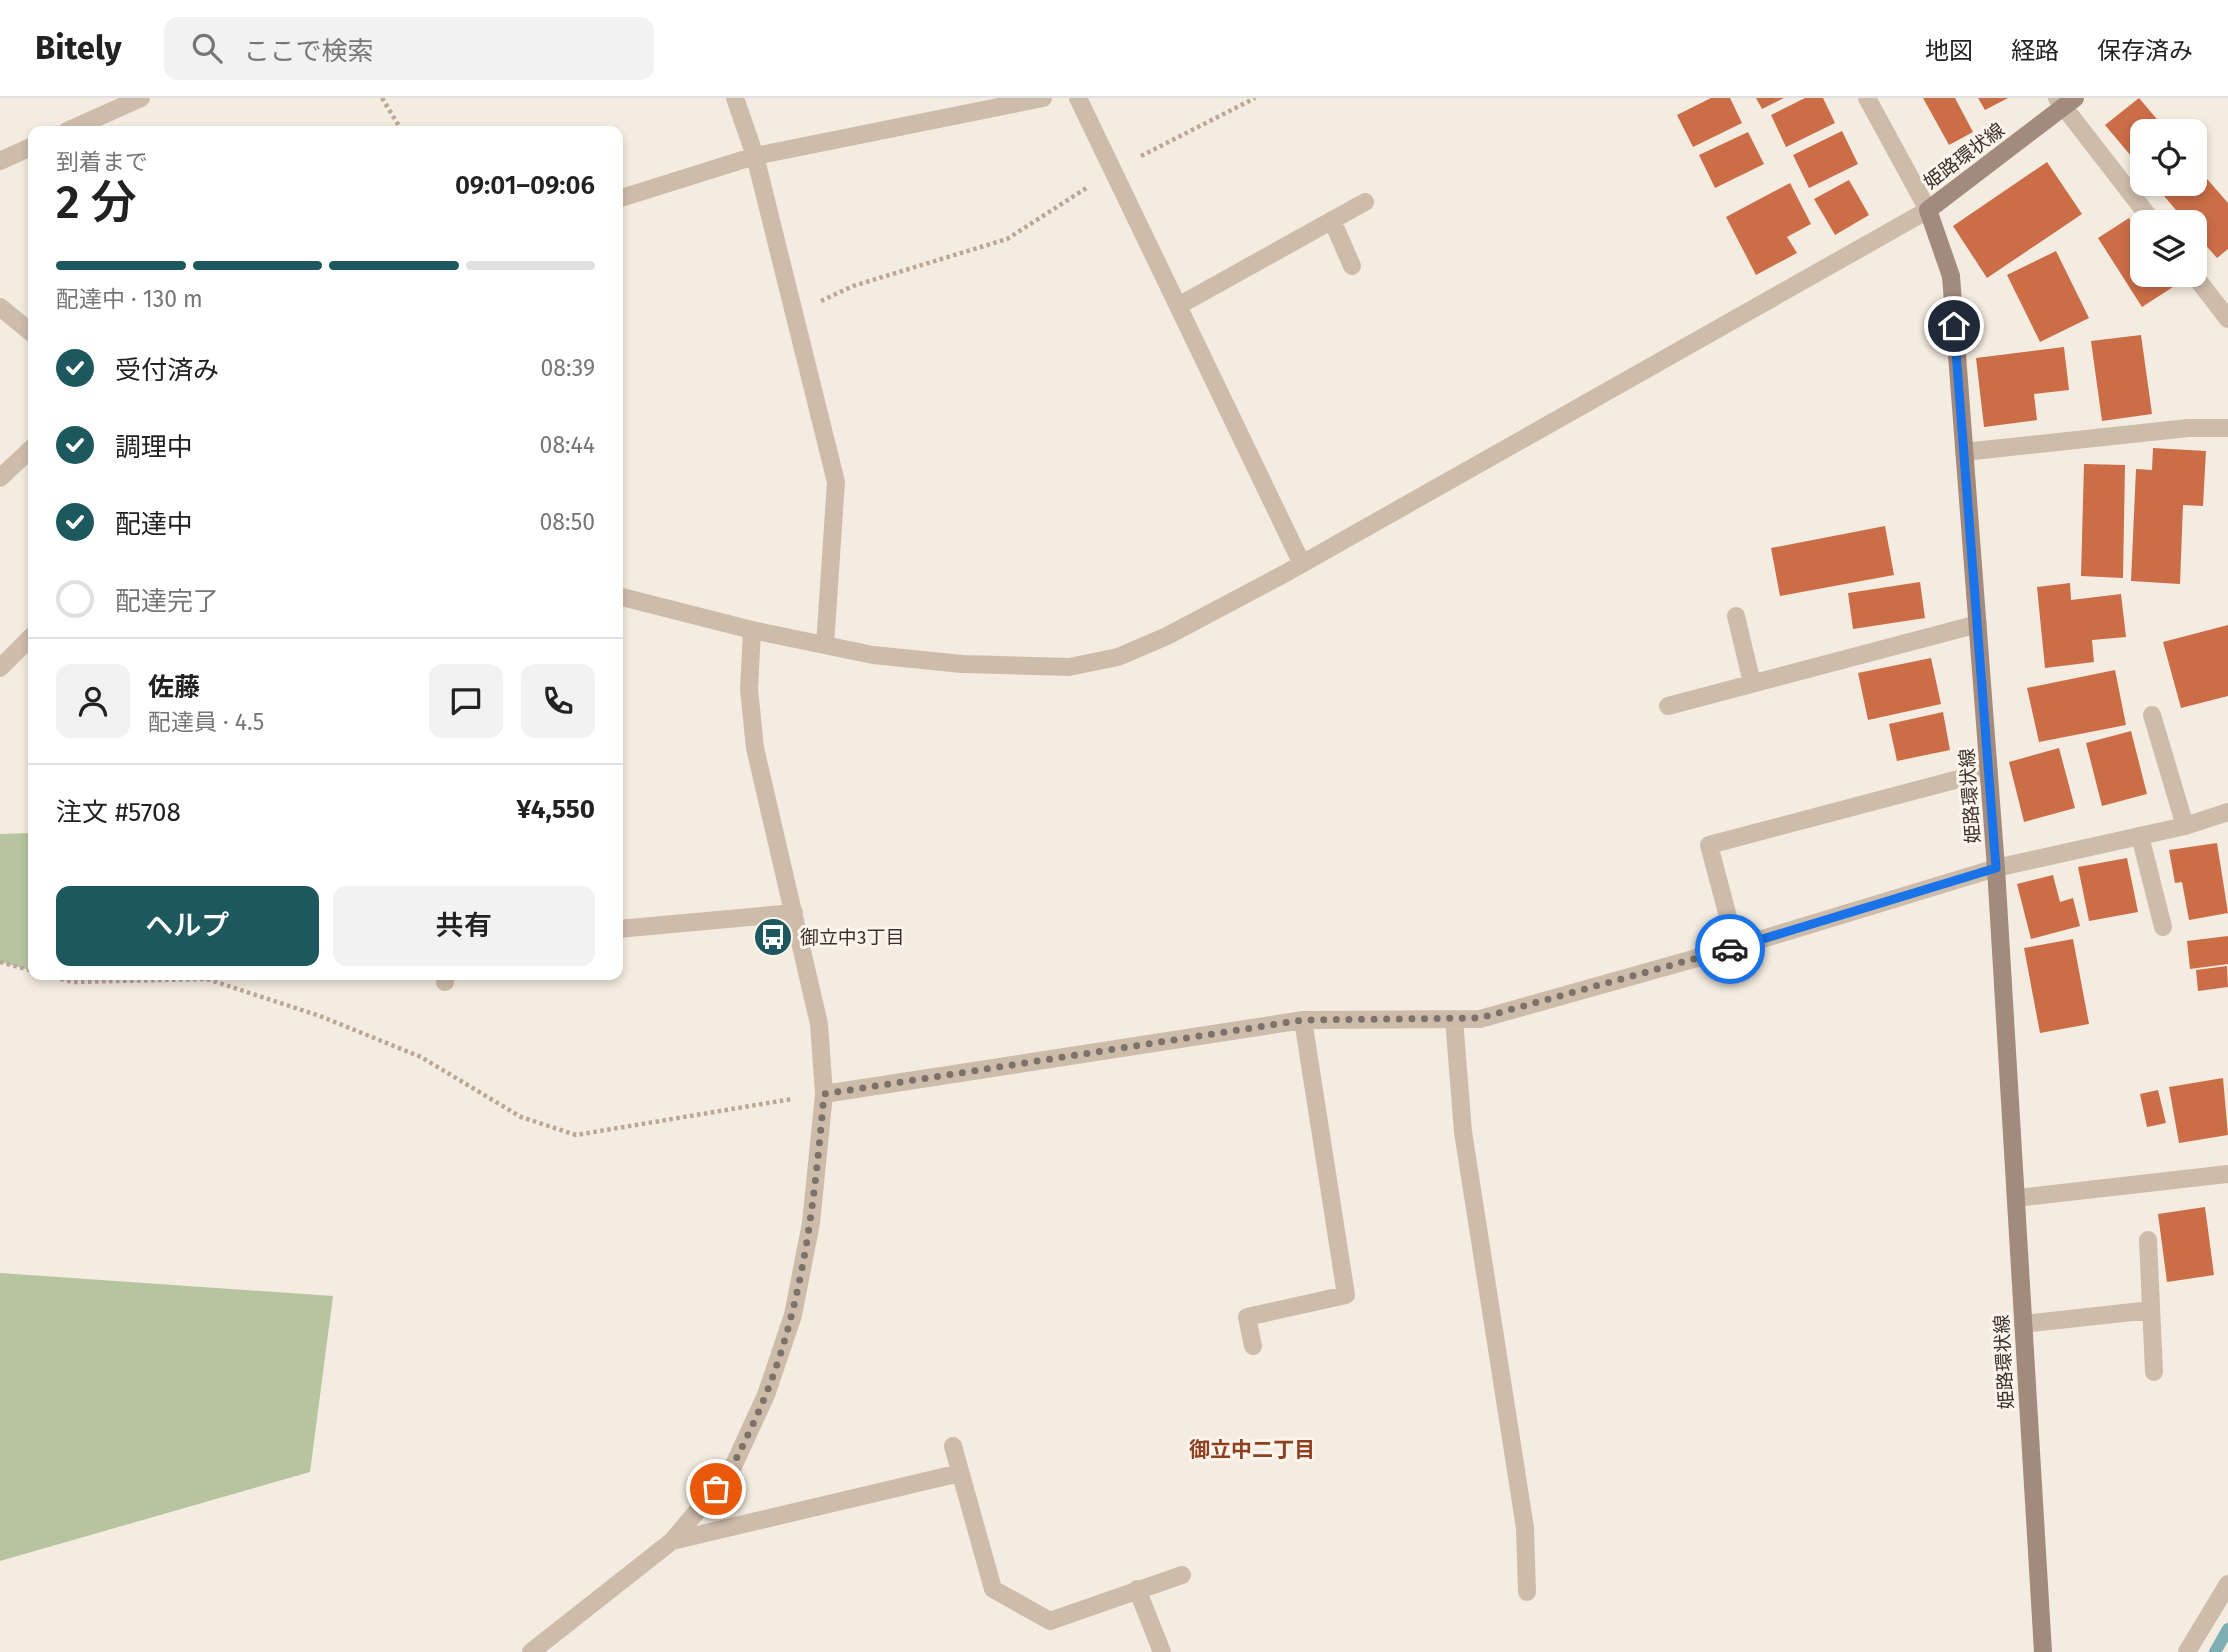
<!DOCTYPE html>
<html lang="ja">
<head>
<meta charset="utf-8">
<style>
	body { margin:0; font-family:"Fira Sans","Noto Sans JP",sans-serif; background:#f2f2f2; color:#222; height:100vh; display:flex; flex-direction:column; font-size:26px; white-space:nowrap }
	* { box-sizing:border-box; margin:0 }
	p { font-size:23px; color:#767676 }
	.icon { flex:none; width:38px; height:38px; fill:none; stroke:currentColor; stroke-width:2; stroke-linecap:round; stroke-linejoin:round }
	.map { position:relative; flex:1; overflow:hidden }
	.panel { position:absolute; left:28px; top:28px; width:595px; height:854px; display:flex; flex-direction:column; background:#fff; border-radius:14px; box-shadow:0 4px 10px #0003 }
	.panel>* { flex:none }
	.controls { position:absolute; left:2130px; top:21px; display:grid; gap:14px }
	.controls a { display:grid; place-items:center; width:77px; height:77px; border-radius:14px; background:#fff; box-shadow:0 4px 10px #0003; font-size:35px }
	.pin { position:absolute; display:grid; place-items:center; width:60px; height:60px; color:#fff; margin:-30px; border:4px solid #fff; border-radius:50%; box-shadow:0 2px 7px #0007 }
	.courier { position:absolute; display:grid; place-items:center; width:70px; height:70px; margin:-35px; border:5px solid #1a73e8; border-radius:50%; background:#fff; color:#222; box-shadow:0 2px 9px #0007 }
	.head em { font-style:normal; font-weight:600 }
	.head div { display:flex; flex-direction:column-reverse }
	.head { display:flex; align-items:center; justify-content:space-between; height:119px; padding:0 28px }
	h1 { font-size:46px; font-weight:600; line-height:52px }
	.bar { display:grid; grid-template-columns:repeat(4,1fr); gap:10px 7px; align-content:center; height:84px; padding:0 28px }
	.bar i { height:9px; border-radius:5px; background:#e0e0e0 }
	.bar .on { background:#1d585f }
	.bar p { grid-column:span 4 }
	.line { display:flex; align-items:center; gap:18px; padding:0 28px; border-top:2px solid #e0e0e0 }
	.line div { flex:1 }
	.round { display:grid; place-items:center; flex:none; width:74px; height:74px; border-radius:14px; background:#f2f2f2 }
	ol { padding:0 28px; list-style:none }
	li { display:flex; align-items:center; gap:21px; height:77px }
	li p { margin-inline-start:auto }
	li .icon { padding:7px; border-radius:50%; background:#1d585f; color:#fff; stroke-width:4 }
	li:last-child { color:#767676 }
	li i { width:38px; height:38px; border:4px solid #e0e0e0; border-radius:50% }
	.button { display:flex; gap:14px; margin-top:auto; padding:14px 28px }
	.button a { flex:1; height:80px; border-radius:14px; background:#1d585f; color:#fff; font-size:28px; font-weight:600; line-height:80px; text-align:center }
	.button a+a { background:#f2f2f2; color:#222 }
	header { display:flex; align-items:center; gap:42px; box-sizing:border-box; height:98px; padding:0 35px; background:#fff; border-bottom:2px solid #e0e0e0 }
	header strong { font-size:33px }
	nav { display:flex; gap:38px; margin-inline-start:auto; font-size:24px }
	.search { width:490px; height:63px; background:#f2f2f2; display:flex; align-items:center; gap:18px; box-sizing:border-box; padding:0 24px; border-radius:14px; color:#767676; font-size:26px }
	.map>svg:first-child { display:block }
	.green { fill:#b6c59f }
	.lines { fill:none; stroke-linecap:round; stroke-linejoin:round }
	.stream { stroke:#7daeb3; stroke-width:12 }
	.building { fill:#cb6d47 }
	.path { stroke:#baa695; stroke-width:4.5; stroke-dasharray:3.5 3.5; stroke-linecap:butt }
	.lane { stroke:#cebcab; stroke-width:18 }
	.street { stroke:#cebcab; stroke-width:18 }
	.secondary { stroke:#a28b7c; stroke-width:18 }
	.done { stroke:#7c726a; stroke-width:7; stroke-dasharray:0 12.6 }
	.route { stroke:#1a73e8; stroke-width:9 }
	.labels { text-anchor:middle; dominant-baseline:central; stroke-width:6; stroke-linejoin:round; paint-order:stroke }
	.street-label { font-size:19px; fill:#3b302a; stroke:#fbf5ed }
	.poi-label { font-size:19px; fill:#3b302a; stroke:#fbf5ed; text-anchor:start }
	.neighbourhood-label { font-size:21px; font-weight:bold; fill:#8e3f1f; stroke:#fbf5ed }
</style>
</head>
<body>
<header>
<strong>Bitely</strong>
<div class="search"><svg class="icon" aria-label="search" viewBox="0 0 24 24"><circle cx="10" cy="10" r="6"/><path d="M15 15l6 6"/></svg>ここで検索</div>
<nav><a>地図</a><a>経路</a><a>保存済み</a></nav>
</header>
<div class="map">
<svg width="2228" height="1554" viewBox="0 0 2228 1554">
	<rect width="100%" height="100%" fill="#f4ece0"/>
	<path class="green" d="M 33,735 L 33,873 L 0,864 L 0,736 Z
		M 0,1175 L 333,1198 L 310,1374 L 0,1463 Z"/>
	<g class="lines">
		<path class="stream" d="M 2215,1554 L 2228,1531"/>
	</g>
	<path class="building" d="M 1711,0 L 1730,0 L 1742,25 L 1693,49 L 1677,17 Z
		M 1756,0 L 1784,0 L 1762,11 Z
		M 1805,0 L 1823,0 L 1835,25 L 1786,49 L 1771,17 Z
		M 1923,0 L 1955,0 L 1973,34 L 1949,47 Z
		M 1978,0 L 2008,0 L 1985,12 Z
		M 2139,0 L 2167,33 L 2142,33 L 2142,71 L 2105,27 Z
		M 1842,33 L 1858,66 L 1809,90 L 1793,57 Z
		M 1748,34 L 1764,66 L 1715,90 L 1699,57 Z
		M 2047,64 L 2082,116 L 1987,180 L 1953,128 Z
		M 2194,66 L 2228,105 L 2228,151 L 2217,160 L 2194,134 L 2194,124 L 2186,124 L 2154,86 L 2194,86 Z
		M 1849,82 L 1869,117 L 1835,137 L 1814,101 Z
		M 1790,85 L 1811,126 L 1787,139 L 1797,155 L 1756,177 L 1726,119 Z
		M 2129,120 L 2142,141 L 2142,177 L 2165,177 L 2173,189 L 2142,209 L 2098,140 Z
		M 2056,153 L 2089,220 L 2040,244 L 2007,177 Z
		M 2141,237 L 2152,316 L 2102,323 L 2091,243 Z
		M 2064,249 L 2069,292 L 2034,296 L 2037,322 L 1984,329 L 1976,260 Z
		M 2153,350 L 2206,353 L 2203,408 L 2183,407 L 2180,486 L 2131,483 L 2136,371 L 2152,372 Z
		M 2084,366 L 2125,367 L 2123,480 L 2081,478 Z
		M 1885,428 L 1894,477 L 1780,498 L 1771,450 Z
		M 1920,484 L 1925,520 L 1853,531 L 1848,495 Z
		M 2070,485 L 2071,502 L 2121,496 L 2126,539 L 2092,542 L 2094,564 L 2045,570 L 2037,489 Z
		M 2228,527 L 2228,598 L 2181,610 L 2163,544 Z
		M 1931,560 L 1941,606 L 1868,622 L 1858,575 Z
		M 2115,572 L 2126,627 L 2039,644 L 2027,590 Z
		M 1943,614 L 1950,652 L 1897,663 L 1889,626 Z
		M 2131,633 L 2147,696 L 2102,708 L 2086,645 Z
		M 2059,650 L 2075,710 L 2024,724 L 2009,664 Z
		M 2217,745 L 2228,815 L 2189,822 L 2182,784 L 2175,785 L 2169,752 Z
		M 2127,760 L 2138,814 L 2089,823 L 2078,769 Z
		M 2053,777 L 2060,804 L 2073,800 L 2080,828 L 2031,841 L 2017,786 Z
		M 2228,838 L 2228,866 L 2190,871 L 2187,843 Z
		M 2073,841 L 2089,926 L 2040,935 L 2024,850 Z
		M 2227,868 L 2228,889 L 2198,893 L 2196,872 Z
		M 2223,980 L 2228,1037 L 2179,1045 L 2169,989 Z
		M 2158,992 L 2166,1025 L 2147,1029 L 2140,996 Z
		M 2205,1109 L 2214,1177 L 2167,1184 L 2158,1116 Z"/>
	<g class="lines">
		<path class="path" d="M 382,0 L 402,33
			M 1141,58 L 1255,0
			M 821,203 L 853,188 L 1007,141 L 1088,89
			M 0,864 L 33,873
			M 47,877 L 72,884 L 207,881 L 320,918 L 421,959 L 521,1019 L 576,1037 L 792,1001"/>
		<path class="lane" d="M 2152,617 L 2185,728
			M 2140,738 L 2163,829"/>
		<path class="street" d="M 735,0 L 755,58 L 836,384 L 825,547
			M 1078,0 L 1302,466
			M 2057,0 L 2153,124
			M 67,33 L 141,0
			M 0,63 L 33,48
			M 618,101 L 755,58 L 1043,0
			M 1332,122 L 1352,168
			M 2194,177 L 2228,221
			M 1178,208 L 1365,104
			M 0,209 L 33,236
			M 1964,354 L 2188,330 L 2228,330
			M 0,380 L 33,349
			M 618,498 L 752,532
			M 1736,518 L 1752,585
			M 0,570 L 33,537
			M 1668,608 L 1978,526
			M 618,831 L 794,815
			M 1736,849 L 1709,747 L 1989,673
			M 445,884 L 446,877
			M 1454,921 L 1463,1034 L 1525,1430 L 1527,1494
			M 824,996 L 1303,922
			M 2016,1100 L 2228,1076
			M 2148,1142 L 2154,1274
			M 2023,1226 L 2151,1212
			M 1253,1248 L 1247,1219 L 1346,1197 L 1303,922 L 1480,921 L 1736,849 L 1996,770 L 2185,728 L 2228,714
			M 953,1348 L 993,1491 L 1050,1523 L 1182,1477
			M 672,1443 L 960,1375
			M 1137,1491 L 1162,1554
			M 531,1554 L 672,1443 L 731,1373 L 766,1297 L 793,1217 L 811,1125 L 824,996 L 819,926 L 755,650 L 749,591 L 752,532 L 873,557 L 962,566 L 1069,569 L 1118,559 L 1167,538 L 1284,476 L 1928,112 L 1867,0
			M 2187,1554 L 2228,1486"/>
		<path class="secondary" d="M 2043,1554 L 1996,770 L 1951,178 L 1928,112 L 2075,0"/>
	</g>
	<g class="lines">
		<path class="done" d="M 716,1391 C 733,1371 742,1349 753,1326 C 802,1222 814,1109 824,996 L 1303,922 L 1480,920 L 1730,851"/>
		<path class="route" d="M 1730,851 L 1996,770 L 1954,228"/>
	</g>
	<defs>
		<symbol id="bus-disc" viewBox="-11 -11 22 22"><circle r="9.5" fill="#1d585f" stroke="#fbf5ed"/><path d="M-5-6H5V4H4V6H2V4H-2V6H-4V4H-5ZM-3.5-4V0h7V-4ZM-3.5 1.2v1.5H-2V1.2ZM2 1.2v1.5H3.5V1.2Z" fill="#fff"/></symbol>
	</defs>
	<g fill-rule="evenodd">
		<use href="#bus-disc" x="751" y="817" width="44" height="44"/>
	</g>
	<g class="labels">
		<g class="street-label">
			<text transform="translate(1964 58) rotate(-37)">姫路環状線</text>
			<text transform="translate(1970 698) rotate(-94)">姫路環状線</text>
			<text transform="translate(2004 1264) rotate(-93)">姫路環状線</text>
		</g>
		<g class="poi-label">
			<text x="800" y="839">御立中3丁目</text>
		</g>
		<g class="neighbourhood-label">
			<text x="1252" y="1352">御立中二丁目</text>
		</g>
	</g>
</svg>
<div class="controls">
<a><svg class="icon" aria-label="locate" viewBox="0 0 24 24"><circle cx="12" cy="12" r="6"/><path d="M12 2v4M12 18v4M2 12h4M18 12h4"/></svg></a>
<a><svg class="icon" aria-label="layers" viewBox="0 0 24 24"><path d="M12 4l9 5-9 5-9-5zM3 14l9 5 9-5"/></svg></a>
</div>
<div class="pin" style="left:716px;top:1391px;background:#ea580c"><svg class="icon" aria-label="bag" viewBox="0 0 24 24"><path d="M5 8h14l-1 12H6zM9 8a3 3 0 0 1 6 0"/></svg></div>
<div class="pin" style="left:1954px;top:228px;background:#1f2937"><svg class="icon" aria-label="home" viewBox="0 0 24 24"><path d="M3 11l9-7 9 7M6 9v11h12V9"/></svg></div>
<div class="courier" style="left:1730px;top:851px"><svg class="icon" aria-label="car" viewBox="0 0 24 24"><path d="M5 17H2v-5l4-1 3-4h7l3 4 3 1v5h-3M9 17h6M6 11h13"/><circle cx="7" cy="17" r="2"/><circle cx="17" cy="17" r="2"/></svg></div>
<section class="panel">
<div class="head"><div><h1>2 分</h1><p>到着まで</p></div><em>09:01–09:06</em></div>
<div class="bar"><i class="on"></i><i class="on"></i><i class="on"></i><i></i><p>配達中 · 130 m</p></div>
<ol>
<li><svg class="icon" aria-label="check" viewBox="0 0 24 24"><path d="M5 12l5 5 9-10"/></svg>受付済み<p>08:39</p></li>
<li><svg class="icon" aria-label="check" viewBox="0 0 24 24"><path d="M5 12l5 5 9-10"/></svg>調理中<p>08:44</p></li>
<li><svg class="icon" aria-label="check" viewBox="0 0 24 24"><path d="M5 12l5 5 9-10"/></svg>配達中<p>08:50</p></li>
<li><i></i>配達完了</li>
</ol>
<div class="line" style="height:126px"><a class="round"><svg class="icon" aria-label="person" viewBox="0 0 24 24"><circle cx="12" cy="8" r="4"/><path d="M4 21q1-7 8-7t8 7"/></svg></a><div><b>佐藤</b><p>配達員 · 4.5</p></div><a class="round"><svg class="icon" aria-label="chat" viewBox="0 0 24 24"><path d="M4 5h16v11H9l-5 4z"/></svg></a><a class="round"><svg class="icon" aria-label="phone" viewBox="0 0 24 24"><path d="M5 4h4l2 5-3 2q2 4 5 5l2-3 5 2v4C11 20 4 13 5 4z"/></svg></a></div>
<div class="line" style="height:91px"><div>注文 #5708</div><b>¥4,550</b></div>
<div class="button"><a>ヘルプ</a><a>共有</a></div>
</section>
</div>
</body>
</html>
